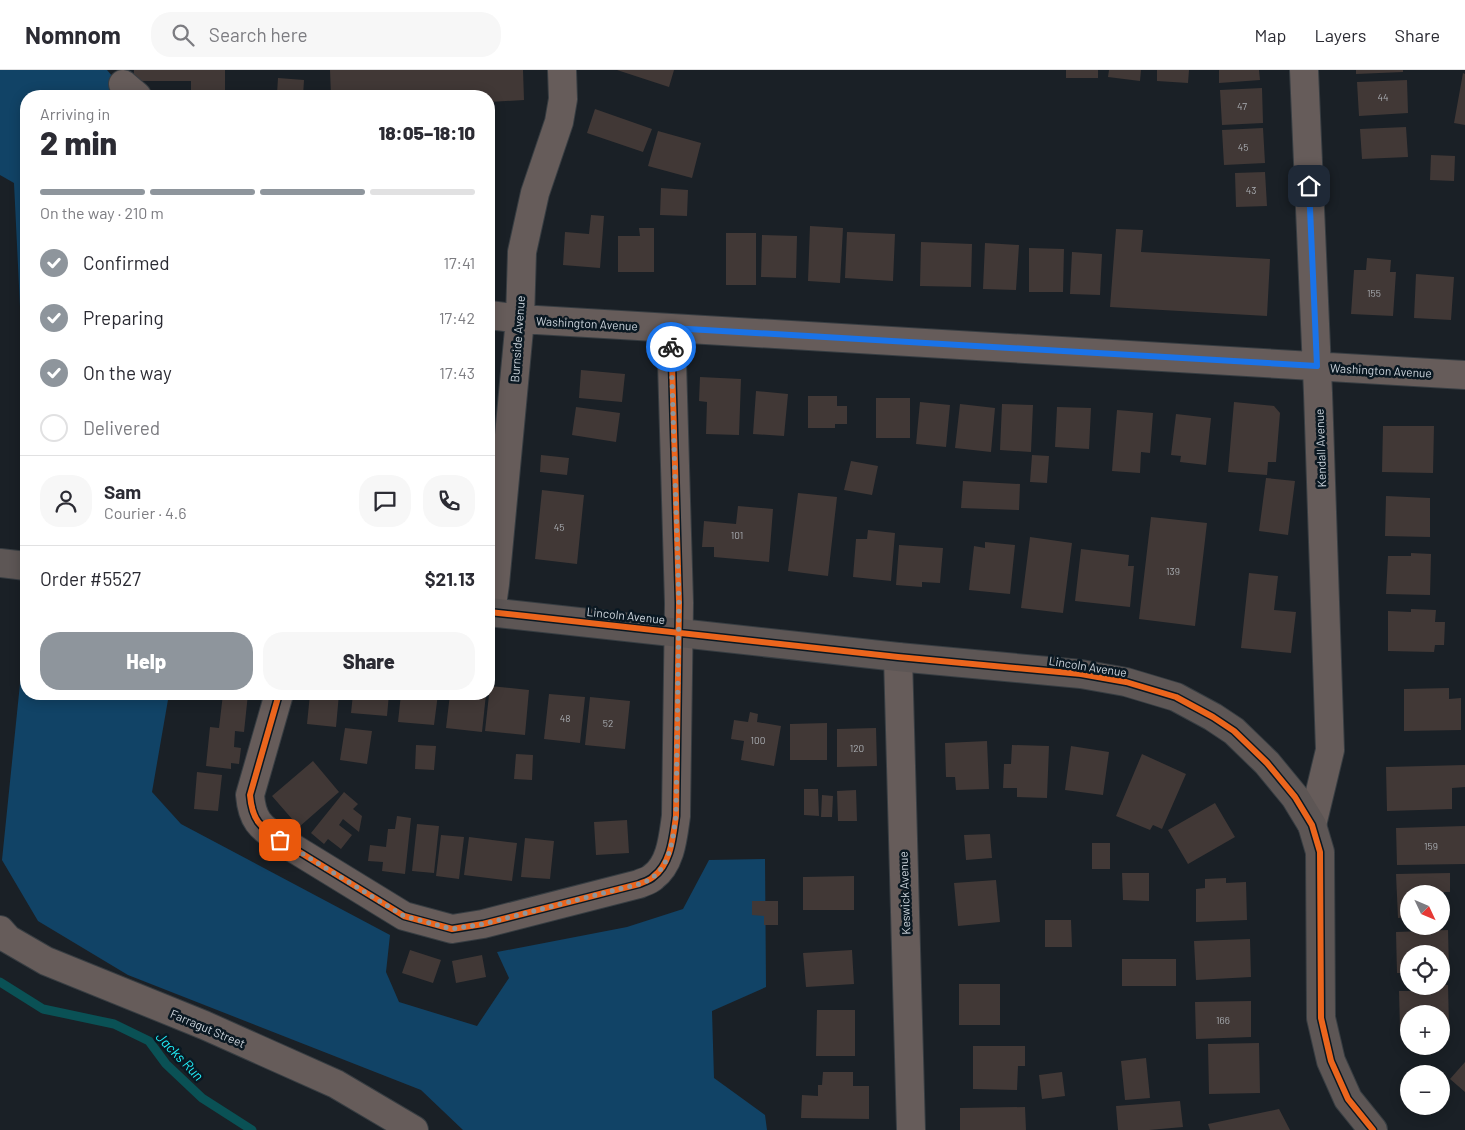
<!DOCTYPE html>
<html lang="en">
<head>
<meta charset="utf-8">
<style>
	body { margin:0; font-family:Barlow,sans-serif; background:#f7f7f7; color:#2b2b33; height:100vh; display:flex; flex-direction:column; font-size:19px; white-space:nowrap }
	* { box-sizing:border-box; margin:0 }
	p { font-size:16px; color:#7c7c81 }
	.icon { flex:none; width:28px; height:28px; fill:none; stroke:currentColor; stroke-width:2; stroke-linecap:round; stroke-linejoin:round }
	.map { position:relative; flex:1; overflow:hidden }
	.panel { position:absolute; left:20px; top:20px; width:475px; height:610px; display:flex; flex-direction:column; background:#fff; border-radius:20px; box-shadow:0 2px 12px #0003 }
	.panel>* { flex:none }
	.needle { width:32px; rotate:134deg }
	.buttons { position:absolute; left:1400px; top:815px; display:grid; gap:10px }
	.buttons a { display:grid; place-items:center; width:50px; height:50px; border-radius:50%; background:#fff; box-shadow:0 2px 12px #0003; font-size:25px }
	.pin { position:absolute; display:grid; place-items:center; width:42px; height:42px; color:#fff; margin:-21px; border-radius:10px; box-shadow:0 2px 8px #0006 }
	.courier { position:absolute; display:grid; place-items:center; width:50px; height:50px; margin:-25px; border:4px solid #1a73e8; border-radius:50%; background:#fff; color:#222; box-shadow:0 1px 6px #0007 }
	.overview em { font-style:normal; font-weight:800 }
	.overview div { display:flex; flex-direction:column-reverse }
	.overview { display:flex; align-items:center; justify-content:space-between; height:85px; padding:0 20px }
	h1 { font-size:32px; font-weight:800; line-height:38px }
	.bar { display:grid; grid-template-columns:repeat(4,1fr); gap:8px 5px; align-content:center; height:60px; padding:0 20px }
	.bar i { height:6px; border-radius:4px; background:#e1e1e2 }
	.bar .current { background:#8e959c }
	.bar p { grid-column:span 4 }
	.line { display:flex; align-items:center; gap:12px; padding:0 20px; border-top:1px solid #e1e1e2 }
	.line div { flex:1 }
	.round { display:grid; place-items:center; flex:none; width:52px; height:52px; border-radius:20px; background:#f7f7f7 }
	ol { padding:0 20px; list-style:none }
	li { display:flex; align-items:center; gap:15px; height:55px }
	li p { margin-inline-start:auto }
	li .icon { padding:5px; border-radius:50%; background:#8e959c; color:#fff; stroke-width:4 }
	li:last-child { color:#7c7c81 }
	li i { width:28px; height:28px; border:2px solid #e1e1e2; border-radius:50% }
	.cta { display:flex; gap:10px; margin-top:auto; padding:10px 20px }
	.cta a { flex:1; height:58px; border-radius:20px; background:#8e959c; color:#fff; font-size:20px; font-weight:800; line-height:58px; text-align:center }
	.cta a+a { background:#f7f7f7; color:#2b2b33 }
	header { display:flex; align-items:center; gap:30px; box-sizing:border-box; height:70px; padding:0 25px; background:#fff; border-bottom:1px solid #e1e1e2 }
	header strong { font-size:24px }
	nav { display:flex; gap:28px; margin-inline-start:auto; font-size:18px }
	.search { width:350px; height:45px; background:#f7f7f7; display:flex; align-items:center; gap:12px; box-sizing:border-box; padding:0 18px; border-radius:20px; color:#7c7c81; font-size:19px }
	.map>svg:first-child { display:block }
	.green { fill:#114366 }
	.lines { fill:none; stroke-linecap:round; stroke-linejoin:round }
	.stream { stroke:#0a5155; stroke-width:9 }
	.building { fill:#413836 }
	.street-casing { stroke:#373d42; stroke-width:30 }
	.secondary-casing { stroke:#373d42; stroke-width:30 }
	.street { stroke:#665c5a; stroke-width:28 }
	.secondary { stroke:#5d5655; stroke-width:28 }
	.cycleway-casing { stroke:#0a1822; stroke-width:9 }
	.cycleway { stroke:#eb651d; stroke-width:6 }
	.done { stroke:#8e959c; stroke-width:5; stroke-dasharray:0 9 }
	.route { stroke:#1a73e8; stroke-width:6 }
	.labels { text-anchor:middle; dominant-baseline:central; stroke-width:5; stroke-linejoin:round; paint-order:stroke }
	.number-label { font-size:10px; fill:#a9adb2 }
	.street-label { font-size:12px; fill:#ccd4dc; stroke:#0a1822 }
	.water-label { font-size:14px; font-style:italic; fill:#21edf7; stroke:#0a1822 }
</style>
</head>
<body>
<header>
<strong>Nomnom</strong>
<div class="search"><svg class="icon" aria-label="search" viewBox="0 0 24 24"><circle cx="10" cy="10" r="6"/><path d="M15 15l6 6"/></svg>Search here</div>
<nav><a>Map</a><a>Layers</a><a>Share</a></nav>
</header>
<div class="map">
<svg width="1465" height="1060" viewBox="0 0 1465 1060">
	<rect width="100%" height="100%" fill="#1a2026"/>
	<path class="green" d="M 0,0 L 107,0 L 129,26 L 26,26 L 26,361 L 14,113 L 0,105 Z
		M 26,555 L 26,624 L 169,624 L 152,722 L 181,754 L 390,865 L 386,902 L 399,932 L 477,956 L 509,908 L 497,882 L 627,857 L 683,839 L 709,790 L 765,789 L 766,917 L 712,941 L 714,1008 L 765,1045 L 767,1060 L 463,1060 L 421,1020 L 128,905 L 38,851 L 2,790 Z"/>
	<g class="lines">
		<path class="stream" d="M 0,912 L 43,939 L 114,954 L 149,971 L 166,994 L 202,1028 L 252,1060"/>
	</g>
	<path class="building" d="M 134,0 L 225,0 L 225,26 L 191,26 L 191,11 L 133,11 Z
		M 330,0 L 523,0 L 524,30 L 489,32 L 489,26 L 331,26 Z
		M 617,0 L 674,0 L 669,17 Z
		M 1066,0 L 1098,0 L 1098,8 L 1066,8 Z
		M 1109,0 L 1141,0 L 1140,11 L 1108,7 Z
		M 1157,0 L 1189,0 L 1188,13 L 1157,11 Z
		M 1219,0 L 1259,0 L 1260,10 L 1219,13 Z
		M 1356,0 L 1403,0 L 1403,2 L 1356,4 Z
		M 1463,3 L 1465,4 L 1465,55 L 1454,53 Z
		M 278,8 L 304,10 L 303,26 L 271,26 L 271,23 L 277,24 Z
		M 1407,10 L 1408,43 L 1359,46 L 1357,12 Z
		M 1262,18 L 1263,53 L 1222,55 L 1220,20 Z
		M 595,39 L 652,59 L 643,82 L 587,63 Z
		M 1406,57 L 1408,87 L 1362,89 L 1360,59 Z
		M 1263,58 L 1265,93 L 1224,95 L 1222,60 Z
		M 658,61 L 701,73 L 692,108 L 648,96 Z
		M 1431,85 L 1455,86 L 1454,111 L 1430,110 Z
		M 1265,102 L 1267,136 L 1236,137 L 1235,103 Z
		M 661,118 L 688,120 L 687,146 L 660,145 Z
		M 591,145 L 604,146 L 600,198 L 563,195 L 565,162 L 589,164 Z
		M 810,156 L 843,158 L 840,213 L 808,211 Z
		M 639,158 L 654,158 L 654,202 L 618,202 L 618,166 L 640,166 Z
		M 1116,159 L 1143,160 L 1141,182 L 1270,189 L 1267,246 L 1110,237 Z
		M 847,162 L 895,164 L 893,211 L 845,208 Z
		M 726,163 L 756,163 L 756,215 L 726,215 Z
		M 762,165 L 797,166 L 796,208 L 761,207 Z
		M 921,172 L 972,174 L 971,217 L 920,216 Z
		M 985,173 L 1019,175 L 1016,220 L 983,219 Z
		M 1029,178 L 1064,179 L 1063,222 L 1029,222 Z
		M 1072,182 L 1102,184 L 1100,225 L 1070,224 Z
		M 1367,188 L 1391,190 L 1390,202 L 1396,202 L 1393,246 L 1351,244 L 1354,200 L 1366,200 Z
		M 1416,204 L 1454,207 L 1451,250 L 1414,248 Z
		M 581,300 L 625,304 L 622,332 L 579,328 Z
		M 700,307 L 741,309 L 739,365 L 706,364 L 707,332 L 699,331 Z
		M 756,321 L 788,324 L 784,366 L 753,364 Z
		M 808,326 L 837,326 L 837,336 L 847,336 L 847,354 L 835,354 L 835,358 L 808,358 Z
		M 876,328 L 910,328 L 910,368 L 876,368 Z
		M 920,332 L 950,335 L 946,377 L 916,374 Z
		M 1234,332 L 1274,336 L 1280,343 L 1276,392 L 1268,392 L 1267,405 L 1228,402 Z
		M 960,334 L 995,338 L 991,382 L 955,378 Z
		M 1002,334 L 1033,335 L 1031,382 L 1000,380 Z
		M 576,337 L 620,343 L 616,372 L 572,365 Z
		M 1057,337 L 1091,338 L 1089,379 L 1055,377 Z
		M 1117,340 L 1153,343 L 1150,383 L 1141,382 L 1140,403 L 1112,401 Z
		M 1176,344 L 1211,348 L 1206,395 L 1180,392 L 1181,386 L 1171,385 Z
		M 1383,356 L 1434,356 L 1433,403 L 1382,402 Z
		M 541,385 L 569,388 L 567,405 L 540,402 Z
		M 1032,385 L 1049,386 L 1047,413 L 1030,412 Z
		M 851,391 L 878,396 L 872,425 L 844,420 Z
		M 1266,408 L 1295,411 L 1288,465 L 1259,461 Z
		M 963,411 L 1020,414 L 1019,440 L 961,438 Z
		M 542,420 L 584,425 L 577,494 L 535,489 Z
		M 798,423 L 837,427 L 828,506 L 788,501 Z
		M 1386,426 L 1430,428 L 1430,467 L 1385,466 Z
		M 738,436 L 773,439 L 769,492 L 714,487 L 714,477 L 702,477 L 704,451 L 736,454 Z
		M 1151,447 L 1207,453 L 1195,556 L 1139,549 Z
		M 868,460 L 895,463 L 891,511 L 853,507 L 856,469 L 867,469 Z
		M 1030,467 L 1072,473 L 1063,543 L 1021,538 Z
		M 985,472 L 1015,475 L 1010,524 L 969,520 L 974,476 L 985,478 Z
		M 899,475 L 943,478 L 940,513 L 922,512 L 922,517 L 896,515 Z
		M 1081,479 L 1129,485 L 1128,496 L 1134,496 L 1130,537 L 1075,531 Z
		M 1411,483 L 1431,484 L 1430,525 L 1386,524 L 1388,486 L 1411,486 Z
		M 1249,503 L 1278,506 L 1274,540 L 1296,542 L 1291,583 L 1241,578 Z
		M 1411,539 L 1436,540 L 1435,552 L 1445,552 L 1444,575 L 1435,575 L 1434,582 L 1388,581 L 1388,541 L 1411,542 Z
		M 490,616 L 529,620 L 525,665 L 485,661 Z
		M 1449,618 L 1449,629 L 1461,628 L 1461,660 L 1404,661 L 1404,619 Z
		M 223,624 L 248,624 L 244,662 L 235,661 L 234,677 L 241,678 L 239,694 L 231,693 L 231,699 L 206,696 L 210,657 L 219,658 Z
		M 310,624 L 339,624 L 336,657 L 307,654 Z
		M 353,624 L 389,624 L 387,646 L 351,643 Z
		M 401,624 L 438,624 L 434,655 L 398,652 Z
		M 450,624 L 486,624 L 482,662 L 446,658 Z
		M 549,624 L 585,627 L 580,673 L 544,669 Z
		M 590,627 L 630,631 L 625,679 L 585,675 Z
		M 750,642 L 758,644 L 757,652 L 781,656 L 774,696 L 741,690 L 744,671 L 731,669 L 734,650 L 748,652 Z
		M 827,653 L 827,690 L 790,690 L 790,654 Z
		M 345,658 L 372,661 L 367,694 L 340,690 Z
		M 876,658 L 877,696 L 837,697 L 837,659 Z
		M 987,671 L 989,719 L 956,720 L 955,707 L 946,707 L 945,673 Z
		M 416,675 L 436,676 L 434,700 L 415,699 Z
		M 1012,675 L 1049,676 L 1047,728 L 1017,727 L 1017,718 L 1003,718 L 1004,694 L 1011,694 Z
		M 1071,676 L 1109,682 L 1103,725 L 1065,720 Z
		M 516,684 L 533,685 L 532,710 L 514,709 Z
		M 1142,684 L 1186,704 L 1162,759 L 1153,755 L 1150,760 L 1116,746 Z
		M 313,691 L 339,722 L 299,757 L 272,726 Z
		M 1465,695 L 1465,717 L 1452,718 L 1452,739 L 1387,741 L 1386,697 Z
		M 197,702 L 222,705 L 218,741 L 194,739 Z
		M 804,719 L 818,719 L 819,746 L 804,745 Z
		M 856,720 L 857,751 L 838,751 L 837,721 Z
		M 344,722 L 358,734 L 353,739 L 362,746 L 359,762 L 343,749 L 339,755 L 352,765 L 341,779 L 328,769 L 324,774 L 311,763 Z
		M 822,725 L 833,726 L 832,747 L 821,747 Z
		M 1215,733 L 1235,767 L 1188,794 L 1168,760 Z
		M 397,746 L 411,748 L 405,804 L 382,801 L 383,792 L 368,791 L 370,775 L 386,777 L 388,759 L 395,759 Z
		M 627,750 L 629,783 L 596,785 L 594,752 Z
		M 417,754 L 439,756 L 434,803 L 412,801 Z
		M 1465,756 L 1465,794 L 1397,795 L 1396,758 Z
		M 990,764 L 992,788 L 966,790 L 964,765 Z
		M 441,765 L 464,767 L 459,809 L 436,806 Z
		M 469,767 L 517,773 L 512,811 L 464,805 Z
		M 525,768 L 554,771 L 550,809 L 521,807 Z
		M 1092,773 L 1110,773 L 1110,799 L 1092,799 Z
		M 1122,803 L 1149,803 L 1149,831 L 1123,830 Z
		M 1450,803 L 1450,822 L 1442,822 L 1442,824 L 1409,824 L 1409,847 L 1398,848 L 1396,804 Z
		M 854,806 L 854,840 L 803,840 L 803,807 Z
		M 1226,808 L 1226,813 L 1246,812 L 1247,850 L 1196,852 L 1196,819 L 1205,818 L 1205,809 Z
		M 996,810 L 1000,852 L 958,856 L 954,813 Z
		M 752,831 L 778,831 L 778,855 L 764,855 L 764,846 L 752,845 Z
		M 1045,850 L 1071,850 L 1072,877 L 1045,877 Z
		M 1448,860 L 1449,902 L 1441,902 L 1441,884 L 1409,884 L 1409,903 L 1397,903 L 1396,862 Z
		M 1250,869 L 1251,907 L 1196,910 L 1194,871 Z
		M 410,880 L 441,890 L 433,913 L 402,903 Z
		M 852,880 L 854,914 L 806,917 L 803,883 Z
		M 482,885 L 486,907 L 456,913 L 452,891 Z
		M 1122,889 L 1176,889 L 1176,916 L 1122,916 Z
		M 959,914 L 1000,914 L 1000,955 L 959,955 Z
		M 1441,915 L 1448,915 L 1449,957 L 1441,957 L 1441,944 L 1409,944 L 1409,958 L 1400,959 L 1399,921 L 1420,921 L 1420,916 Z
		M 1251,931 L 1251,967 L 1196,969 L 1195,932 Z
		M 817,940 L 855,940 L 855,986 L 816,986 Z
		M 1259,973 L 1260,1023 L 1209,1024 L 1208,974 Z
		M 973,976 L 1025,976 L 1025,996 L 1018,996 L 1017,1020 L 973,1019 Z
		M 1146,988 L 1150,1028 L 1125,1030 L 1121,991 Z
		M 1465,992 L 1465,1022 L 1450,1009 Z
		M 823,1002 L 853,1002 L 853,1016 L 869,1016 L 869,1049 L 801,1048 L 802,1025 L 818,1026 L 818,1015 L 822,1015 Z
		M 1062,1002 L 1065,1026 L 1042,1029 L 1039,1005 Z
		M 1180,1031 L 1183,1057 L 1149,1060 L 1118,1060 L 1116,1036 Z
		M 1025,1037 L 1026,1060 L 960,1060 L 960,1038 Z
		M 1279,1039 L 1290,1060 L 1210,1060 L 1208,1054 Z"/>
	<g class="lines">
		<defs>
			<path id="street" d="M 1304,0 L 1318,323 L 1330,680 L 1312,755
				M 123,14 L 137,26
				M 489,245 L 520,249 L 1465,305
				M 491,542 L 495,514 L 520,249 L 522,182 L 535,123 L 559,52 L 563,29 L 562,0
				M 898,587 L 911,1060
				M 279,624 L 250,725 C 252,750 260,757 280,770 L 404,846 L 452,859 L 483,854 L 639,814 C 643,812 649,811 653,807 C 671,794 673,767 676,746 L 679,533 L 671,258
				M 0,860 L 8,869 L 46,891 L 204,955 L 336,1014 L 414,1060"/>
			<path id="secondary" d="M 0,493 L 26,496
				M 489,542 L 898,587 L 1081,604 L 1126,612 L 1176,627 L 1213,647 L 1234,661 L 1267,693 L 1295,727 L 1312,755 L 1320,782 L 1321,948 L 1331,991 L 1348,1029 L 1373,1060"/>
		</defs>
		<use href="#street" class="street-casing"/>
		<use href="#secondary" class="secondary-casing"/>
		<use href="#street" class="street"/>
		<use href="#secondary" class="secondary"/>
		<defs>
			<path id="cycleway" d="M 489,542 L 898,587 L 1081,604 L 1126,612 L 1176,627 L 1213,647 L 1234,661 L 1267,693 L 1295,727 L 1312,755 L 1320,782 L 1321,948 L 1331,991 L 1348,1029 L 1373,1060
				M 279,624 L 250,725 C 252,750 260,757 280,770 L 404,846 L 452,859 L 483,854 L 639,814 C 643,812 649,811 653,807 C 671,794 673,767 676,746 L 679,533 L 671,258"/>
		</defs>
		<use href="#cycleway" class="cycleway-casing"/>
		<use href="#cycleway" class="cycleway"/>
	</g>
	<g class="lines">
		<path class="done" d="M 280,770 L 404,846 L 452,859 L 483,854 L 639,814 C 643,812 649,811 653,807 C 671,794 673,766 676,746 L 679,533 L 671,277"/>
		<path class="route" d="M 671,277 L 671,258 L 1317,296 L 1309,116"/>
	</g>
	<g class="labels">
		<g class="number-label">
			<text x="1383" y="27">44</text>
			<text x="1242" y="36">47</text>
			<text x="1243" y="77">45</text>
			<text x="1251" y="120">43</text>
			<text x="1374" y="223">155</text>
			<text x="559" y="457">45</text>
			<text x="737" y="465">101</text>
			<text x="1173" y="501">139</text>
			<text x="565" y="648">48</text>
			<text x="608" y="653">52</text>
			<text x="758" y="670">100</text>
			<text x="857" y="678">120</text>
			<text x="1431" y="776">159</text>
			<text x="1223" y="950">166</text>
		</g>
		<g class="street-label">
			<text transform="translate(587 253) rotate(3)">Washington Avenue</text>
			<text transform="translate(517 269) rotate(-86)">Burnside Avenue</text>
			<text transform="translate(1381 300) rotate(3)">Washington Avenue</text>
			<text transform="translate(1320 378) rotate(-92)">Kendall Avenue</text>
			<text transform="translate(626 545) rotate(6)">Lincoln Avenue</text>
			<text transform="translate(1088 596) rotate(9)">Lincoln Avenue</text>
			<text transform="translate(904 823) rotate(-92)">Keswick Avenue</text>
			<text transform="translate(208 958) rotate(23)">Farragut Street</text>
		</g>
		<g class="water-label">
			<text transform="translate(180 986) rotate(46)">Jacks Run</text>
		</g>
	</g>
</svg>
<div class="buttons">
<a><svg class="needle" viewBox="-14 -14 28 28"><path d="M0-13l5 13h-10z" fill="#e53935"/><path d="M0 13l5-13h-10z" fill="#7c7c81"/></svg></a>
<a><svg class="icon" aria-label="locate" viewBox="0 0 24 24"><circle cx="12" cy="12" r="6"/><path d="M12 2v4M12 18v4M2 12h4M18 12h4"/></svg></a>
<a>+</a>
<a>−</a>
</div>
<div class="pin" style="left:280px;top:770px;background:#ea580c"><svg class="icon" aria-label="bag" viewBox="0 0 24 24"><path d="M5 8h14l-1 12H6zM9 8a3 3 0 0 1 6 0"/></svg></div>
<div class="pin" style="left:1309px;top:116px;background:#1f2937"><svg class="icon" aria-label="home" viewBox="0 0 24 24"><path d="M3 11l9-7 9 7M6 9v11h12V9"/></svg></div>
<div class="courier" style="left:671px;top:277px"><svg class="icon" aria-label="bike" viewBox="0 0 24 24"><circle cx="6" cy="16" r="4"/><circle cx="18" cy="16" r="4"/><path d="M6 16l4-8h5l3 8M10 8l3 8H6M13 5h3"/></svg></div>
<section class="panel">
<div class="overview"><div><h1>2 min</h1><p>Arriving in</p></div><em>18:05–18:10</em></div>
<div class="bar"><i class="current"></i><i class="current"></i><i class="current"></i><i></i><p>On the way · 210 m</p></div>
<ol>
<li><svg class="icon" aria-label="check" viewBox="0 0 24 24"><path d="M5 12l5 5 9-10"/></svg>Confirmed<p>17:41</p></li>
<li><svg class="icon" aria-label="check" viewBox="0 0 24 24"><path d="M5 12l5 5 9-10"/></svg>Preparing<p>17:42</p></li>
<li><svg class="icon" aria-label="check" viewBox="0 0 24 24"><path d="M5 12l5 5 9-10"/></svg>On the way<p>17:43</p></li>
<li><i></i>Delivered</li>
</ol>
<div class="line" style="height:90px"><a class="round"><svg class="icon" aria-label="person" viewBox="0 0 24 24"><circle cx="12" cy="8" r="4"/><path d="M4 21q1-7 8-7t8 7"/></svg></a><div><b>Sam</b><p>Courier · 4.6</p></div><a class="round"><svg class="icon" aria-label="chat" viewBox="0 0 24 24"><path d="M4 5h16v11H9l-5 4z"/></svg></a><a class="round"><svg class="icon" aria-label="phone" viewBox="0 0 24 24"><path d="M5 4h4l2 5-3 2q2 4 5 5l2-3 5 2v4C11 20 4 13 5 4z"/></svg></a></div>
<div class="line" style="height:65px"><div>Order #5527</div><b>$21.13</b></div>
<div class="cta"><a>Help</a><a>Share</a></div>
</section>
</div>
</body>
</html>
